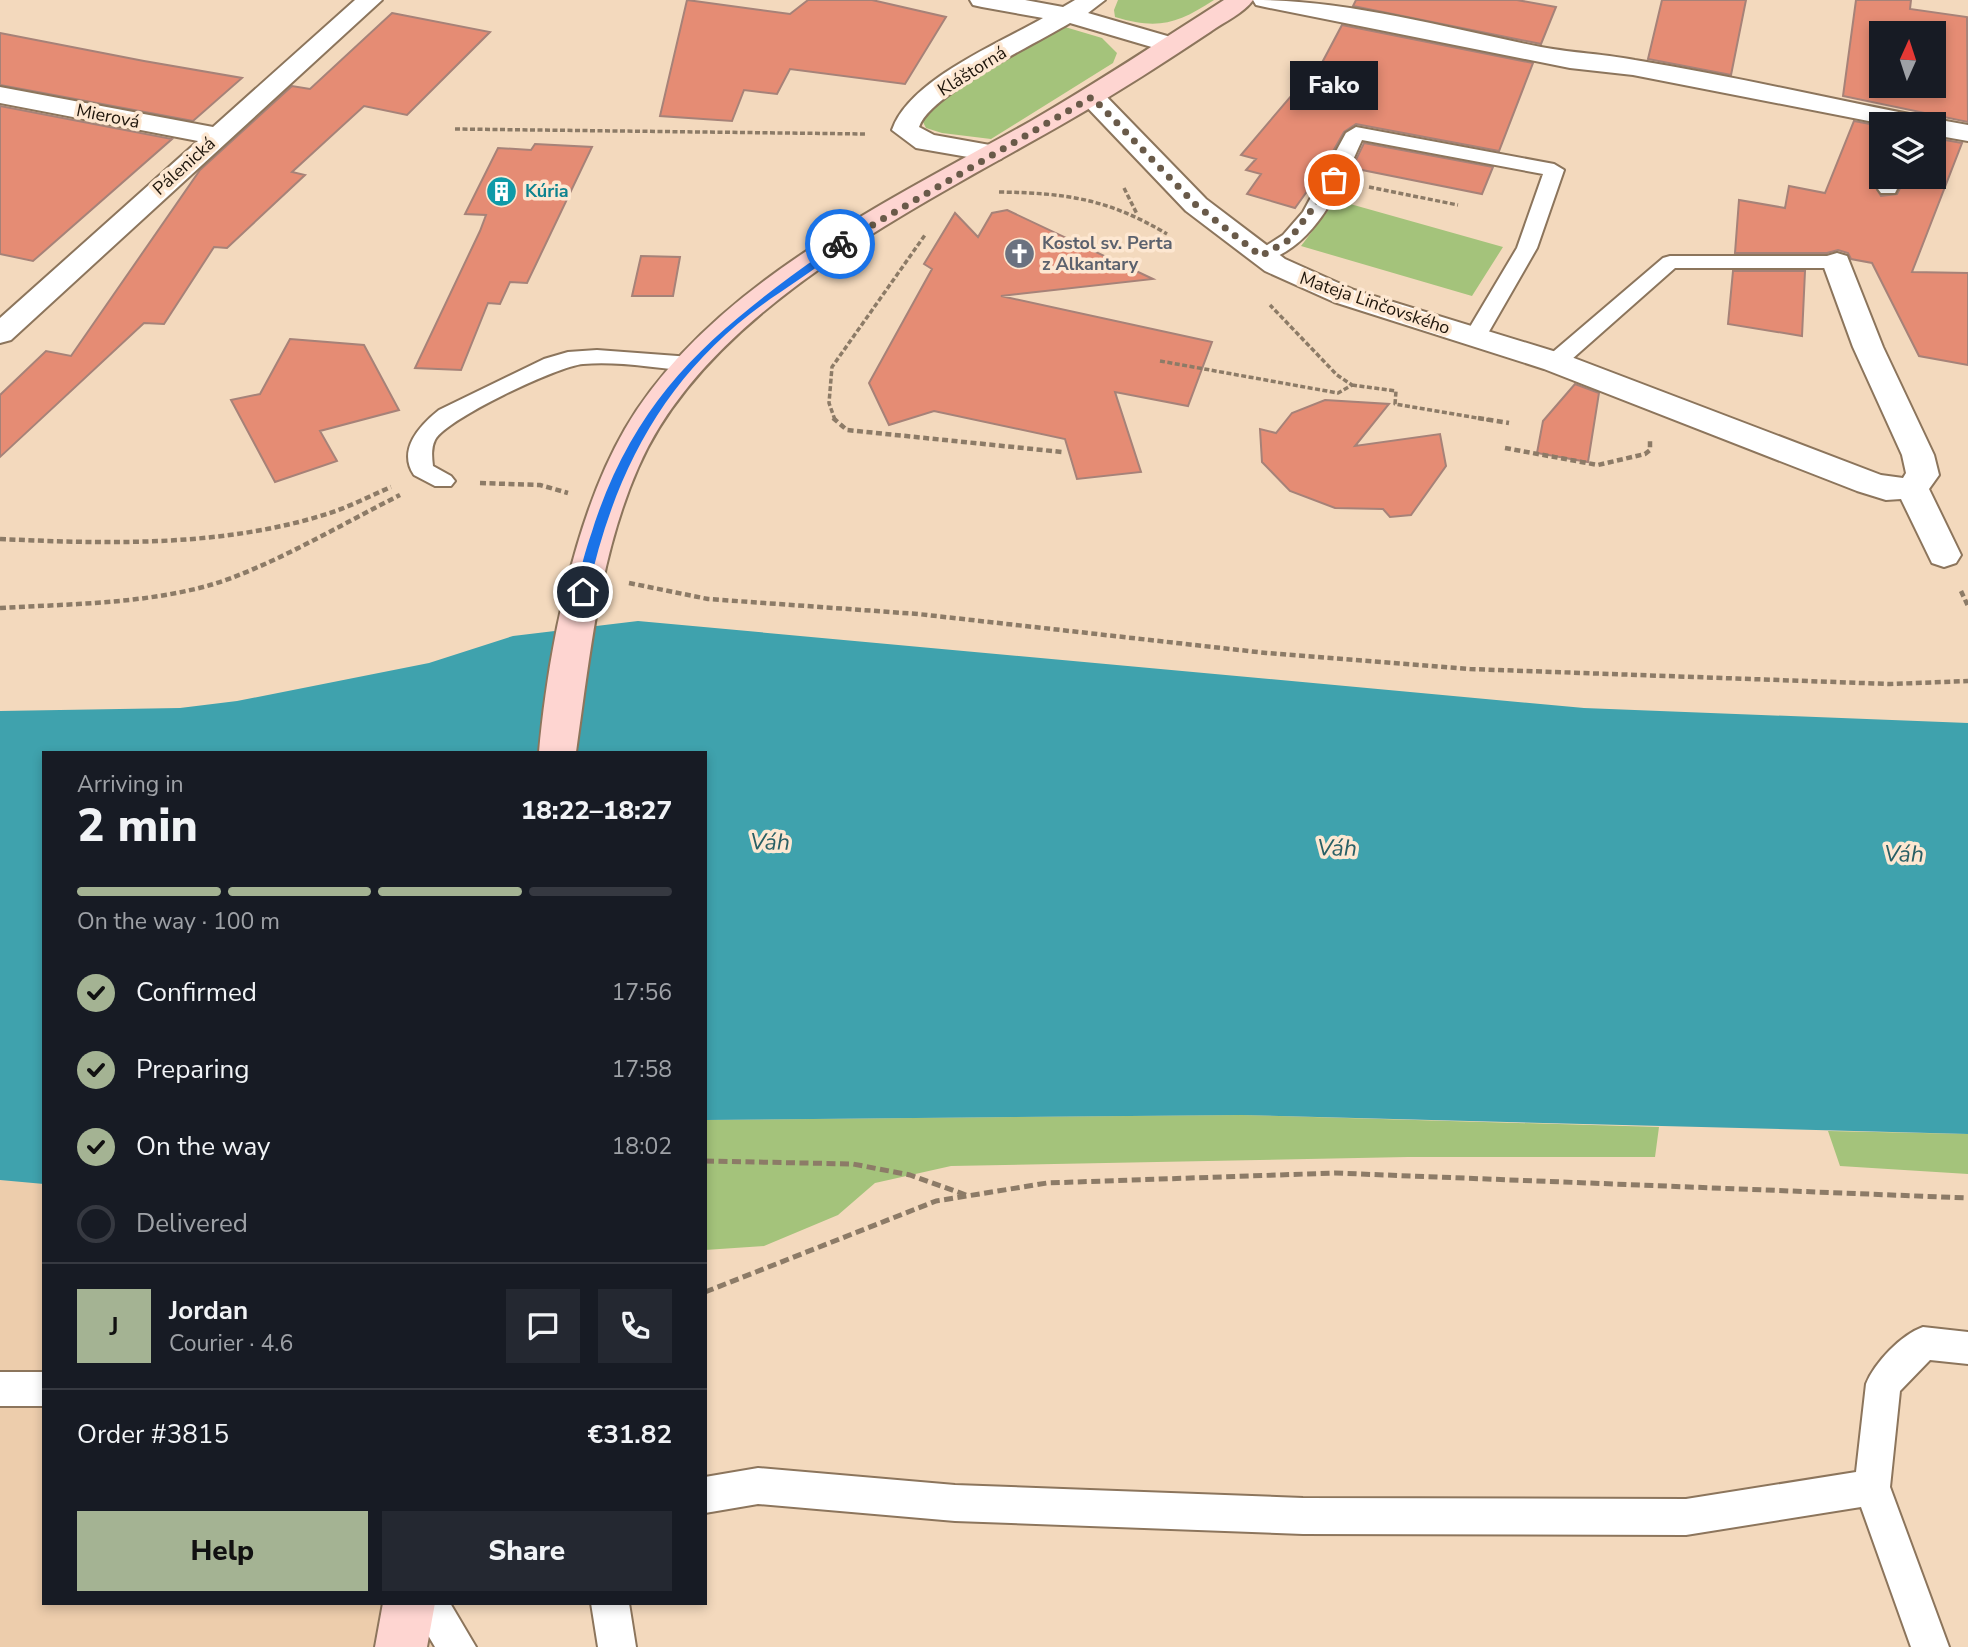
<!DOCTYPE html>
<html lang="en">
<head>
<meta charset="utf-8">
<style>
	body { margin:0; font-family:"Nunito Sans",sans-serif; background:#242831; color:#f1f3f6; height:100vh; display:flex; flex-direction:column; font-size:26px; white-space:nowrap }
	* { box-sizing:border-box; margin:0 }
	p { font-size:23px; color:#9ea1a6 }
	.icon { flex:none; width:38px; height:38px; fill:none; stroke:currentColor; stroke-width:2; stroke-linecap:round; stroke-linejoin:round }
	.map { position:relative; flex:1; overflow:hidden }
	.side { position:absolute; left:42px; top:751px; width:665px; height:854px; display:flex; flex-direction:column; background:#171b24; border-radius:0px; box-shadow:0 4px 10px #0003 }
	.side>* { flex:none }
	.needle { width:46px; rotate:3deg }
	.controls { position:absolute; left:1869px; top:21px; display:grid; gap:14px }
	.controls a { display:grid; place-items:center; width:77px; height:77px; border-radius:0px; background:#171b24; box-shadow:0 4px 10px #0003; font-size:35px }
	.pin { position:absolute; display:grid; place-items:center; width:60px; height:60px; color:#fff; margin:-30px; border:4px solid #fff; border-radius:50%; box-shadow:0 2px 7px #0007 }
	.courier { position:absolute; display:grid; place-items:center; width:70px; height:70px; margin:-35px; border:5px solid #1a73e8; border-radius:50%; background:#fff; color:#222; box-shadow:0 2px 9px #0007 }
	.bubble { position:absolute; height:49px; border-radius:0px; background:#171b24; box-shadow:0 4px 10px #0003; font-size:23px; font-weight:800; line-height:49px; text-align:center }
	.headline em { font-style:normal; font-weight:800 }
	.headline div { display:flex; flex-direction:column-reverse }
	.headline { display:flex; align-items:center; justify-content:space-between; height:119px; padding:0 35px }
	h1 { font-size:46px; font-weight:800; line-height:52px }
	.bar { display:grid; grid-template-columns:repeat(4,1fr); gap:10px 7px; align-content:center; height:84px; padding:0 35px }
	.bar i { height:9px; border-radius:5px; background:#363941 }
	.bar .active { background:#a4b393 }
	.bar p { grid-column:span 4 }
	.line { display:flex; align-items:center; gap:18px; padding:0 35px; border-top:2px solid #363941 }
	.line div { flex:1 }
	.round { display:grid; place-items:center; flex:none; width:74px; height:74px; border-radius:0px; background:#242831 }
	ol { padding:0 35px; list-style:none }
	li { display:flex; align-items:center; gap:21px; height:77px }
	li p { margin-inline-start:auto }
	li .icon { padding:7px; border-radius:50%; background:#a4b393; color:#111; stroke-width:4 }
	li:last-child { color:#9ea1a6 }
	li i { width:38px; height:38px; border:4px solid #363941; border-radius:50% }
	.cta { display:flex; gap:14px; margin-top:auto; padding:14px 35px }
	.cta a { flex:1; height:80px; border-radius:0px; background:#a4b393; color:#111; font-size:28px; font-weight:800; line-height:80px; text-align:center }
	.cta a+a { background:#242831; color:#f1f3f6 }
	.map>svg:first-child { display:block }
	.built { fill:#edcdac }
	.green { fill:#a4c37b }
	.water { fill:#3fa2ad }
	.building { fill:#e58c74; stroke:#a68278; stroke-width:2; fill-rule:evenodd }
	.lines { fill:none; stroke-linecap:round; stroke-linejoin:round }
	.lane-casing { stroke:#8c755c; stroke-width:4 }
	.street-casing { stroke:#8c755c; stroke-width:4 }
	.secondary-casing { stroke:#8c755c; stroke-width:4 }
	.path-far2 { stroke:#8c7b67; stroke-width:3.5; stroke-dasharray:5 2.5; stroke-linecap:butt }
	.path-far1 { stroke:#8c7b67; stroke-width:4.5; stroke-dasharray:6 3.5; stroke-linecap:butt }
	.path { stroke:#8c7b67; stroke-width:5; stroke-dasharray:9 4.5; stroke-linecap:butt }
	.lane { fill:#fff; fill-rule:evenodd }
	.street { fill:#fff; fill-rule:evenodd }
	.secondary { fill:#fed5d1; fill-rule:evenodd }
	.route { fill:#1a73e8 }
	.done { stroke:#695a49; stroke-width:7; stroke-dasharray:0 12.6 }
	.labels { text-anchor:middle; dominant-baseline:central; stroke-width:7; stroke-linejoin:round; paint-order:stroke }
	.far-street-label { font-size:18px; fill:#1e150b; stroke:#fde7d1 }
	.far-culture-label { font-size:18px; font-weight:bold; fill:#0d838f; stroke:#fde7d1; text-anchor:start }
	.far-worship-label { font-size:18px; font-weight:bold; fill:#5b616d; stroke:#fde7d1; text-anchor:start }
	.water-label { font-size:23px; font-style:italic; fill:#285f65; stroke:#fde7d1 }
</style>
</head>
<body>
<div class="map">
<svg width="1968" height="1647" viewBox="0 0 1968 1647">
	<rect width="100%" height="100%" fill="#f3d9bd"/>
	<path class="built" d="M 44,1155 L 44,1603 L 443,1603 L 432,1647 L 0,1647 L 0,1180 Z"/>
	<path class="green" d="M 1118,0 L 1214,0 C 1177,24 1158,30 1115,17 L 1114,10 Z
		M 1065,27 L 1102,38 L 1117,53 L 1113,63 L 991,139 L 942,133 L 926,128 L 923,122 L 933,103 L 1048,30 Z
		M 1336,200 L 1503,247 L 1472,296 L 1301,246 Z
		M 1242,1115 L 1659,1127 L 1655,1157 L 1408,1157 L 951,1166 L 875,1183 L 838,1215 L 764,1246 L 705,1250 L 705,1120 Z
		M 1828,1131 L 1968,1134 L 1968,1174 L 1840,1166 Z"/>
	<path class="water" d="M 638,621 L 1584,708 L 1968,723 L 1968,1134 L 1242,1115 L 705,1120 L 705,752 L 44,752 L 44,1184 L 0,1180 L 0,711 L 180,708 L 237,701 L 429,663 L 513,636 Z"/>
	<path class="building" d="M 687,0 L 790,14 L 808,0 L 872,0 L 946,17 L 905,84 L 790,69 L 777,94 L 744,90 L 732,121 L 660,116 Z
		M 1356,0 L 1517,0 L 1556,7 L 1541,44 L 1353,6 Z
		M 1662,0 L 1746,0 L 1731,75 L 1648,59 Z
		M 1856,0 L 1911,0 L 1910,9 L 1967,17 L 1968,122 L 1843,96 ZM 1881,33 L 1934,33 L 1934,86 L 1881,86 Z
		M 392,13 L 490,32 L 407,115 L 364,106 L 292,172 L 305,175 L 227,248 L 214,247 L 164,324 L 144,323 L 0,457 L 0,395 L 46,351 L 71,356 L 200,170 L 292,86 L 310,89 Z
		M 1342,25 L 1533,63 L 1499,151 L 1356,124 L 1344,132 L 1323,169 L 1295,208 L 1247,194 L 1261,174 L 1246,170 L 1256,159 L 1241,155 L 1297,89 L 1307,91 Z
		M 0,33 L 144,61 L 242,78 L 193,121 L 0,85 Z
		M 0,106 L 172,139 L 33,261 L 0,254 Z
		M 1854,121 L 1881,126 L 1881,176 L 1876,188 L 1881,196 L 1897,194 L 1906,177 L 1934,177 L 1934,138 L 1962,143 L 1912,272 L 1968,273 L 1968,365 L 1919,356 L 1872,263 L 1851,259 L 1848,253 L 1838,250 L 1827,253 L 1735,253 L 1739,200 L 1785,208 L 1789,186 L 1825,193 Z
		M 1364,143 L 1493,167 L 1482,194 L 1352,168 Z
		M 535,144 L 592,147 L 527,283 L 510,282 L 500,304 L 488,303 L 461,370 L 415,368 L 480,231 L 486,215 L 465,214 L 498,148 L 531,150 Z
		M 1007,210 L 1153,279 L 1001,296 L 1212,342 L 1188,406 L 1115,392 L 1141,472 L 1077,479 L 1065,439 L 934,411 L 889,425 L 869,383 L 932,269 L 924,264 L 955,213 L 978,237 L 992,213 Z
		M 641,256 L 680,257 L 673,296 L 632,296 Z
		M 1733,271 L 1805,271 L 1802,336 L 1728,324 Z
		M 290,339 L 364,345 L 399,410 L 320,431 L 337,461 L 275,482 L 231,400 L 260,394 Z
		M 1575,384 L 1599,393 L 1588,462 L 1537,453 L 1543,421 Z
		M 1325,400 L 1389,404 L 1355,446 L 1440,434 L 1446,466 L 1411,515 L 1390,517 L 1383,509 L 1335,508 L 1290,491 L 1262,462 L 1260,429 L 1276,433 L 1292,413 Z"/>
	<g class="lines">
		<defs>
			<path id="lane" d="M 1356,127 L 1554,164 L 1564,170 L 1537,248 L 1483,342 L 1467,342 L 1464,337 L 1517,248 L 1543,174 L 1362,140 C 1341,186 1315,249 1261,262 L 1250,256 L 1283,235 L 1303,212 L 1346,133 Z
				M 1883,177 L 1903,177 L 1895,193 L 1881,193 L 1878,189 Z
				M 1670,256 L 1837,256 L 1848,262 L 1837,268 L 1675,268 L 1563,367 L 1547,367 L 1544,362 L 1547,357 L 1663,258 Z
				M 597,350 L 691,357 L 702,364 L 691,371 C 655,368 619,361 583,364 C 558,366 446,419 435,440 C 431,448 432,457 433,466 L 451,476 L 455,481 L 451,486 L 435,486 L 414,475 C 397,450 420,425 439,410 L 544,359 L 568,352 Z
				M 1923,1327 L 1968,1332 L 1968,1364 L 1930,1360 L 1900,1391 L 1890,1487 L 1949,1647 L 1911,1647 L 1861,1507 L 1686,1535 L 1303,1534 L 955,1521 L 758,1504 L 705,1513 L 705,1477 L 758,1468 L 955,1485 L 1303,1498 L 1686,1499 L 1856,1472 L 1866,1384 C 1875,1362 1901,1335 1923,1327 Z
				M 0,1372 L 44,1372 L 44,1406 L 0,1406 Z
				M 409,1603 L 450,1603 L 476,1647 L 435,1647 Z
				M 591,1603 L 629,1603 L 636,1647 L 598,1647 Z"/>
			<path id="street" d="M 355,0 L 382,0 L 11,340 L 0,343 L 0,318 L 198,141 L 0,103 L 0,87 L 213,127 Z
				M 970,0 L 1025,0 L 1063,7 L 1075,0 L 1105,0 L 1088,13 L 1181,40 L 1185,45 L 1181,50 L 1172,53 L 1070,23 C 1037,43 930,94 919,127 L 934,135 L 1001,147 L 1005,153 L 1001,159 L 991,161 L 916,148 L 892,130 C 909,80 998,44 1043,18 L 982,7 L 973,5 Z
				M 1253,0 C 1349,0 1446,28 1541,47 C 1572,53 1604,54 1635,60 C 1747,78 1859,106 1968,125 L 1968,141 L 1934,135 L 1934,124 L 1884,124 L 1633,75 L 1570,68 L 1265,7 L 1256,5 Z
				M 1092,89 L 1101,91 L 1206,199 L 1285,259 L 1354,290 L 1566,355 L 1881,475 L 1903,478 L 1906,473 L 1902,455 L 1853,347 L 1822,262 L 1827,256 L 1837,253 L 1847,256 L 1883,347 L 1934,455 L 1939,475 L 1929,489 L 1961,555 L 1956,563 L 1944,567 L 1932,563 L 1901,499 L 1886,500 L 1857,491 L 1544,369 L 1334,302 L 1265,271 L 1186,211 L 1083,103 L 1079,97 L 1083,91 Z"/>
			<path id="secondary" d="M 1224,0 L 1253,0 C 1244,13 1224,22 1210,32 C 1165,62 1120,91 1073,118 C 927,203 708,305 638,468 C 599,557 590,656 576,752 L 539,752 C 548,652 574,517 625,429 C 709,285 891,200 1031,121 C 1097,83 1160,41 1224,0 Z
				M 383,1603 L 435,1603 L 427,1647 L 375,1647 Z"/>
		</defs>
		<use href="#lane" class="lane-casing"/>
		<use href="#street" class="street-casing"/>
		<use href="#secondary" class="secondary-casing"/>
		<path class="path-far2" d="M 455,129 L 867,134
			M 1369,187 L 1458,205
			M 1124,188 L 1137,214
			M 999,192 C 1067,193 1108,199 1167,234
			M 1160,361 L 1338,393 L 1352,385 L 1337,375 L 1270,305
			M 1352,385 L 1396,391 L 1395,404 L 1489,420
			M 835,420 L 829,403 L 832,367 L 925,235"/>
		<path class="path-far1" d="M 833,418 L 847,430 L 1062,452
			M 1478,418 L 1509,423
			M 1505,448 L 1598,465 L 1645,454 L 1650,450 L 1650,439
			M 480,483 L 540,485 L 568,493
			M 0,539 C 109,544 222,547 327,514 C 349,507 370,496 391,487
			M 629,583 L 708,599 L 918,614 L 1266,653 L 1470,669 L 1890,684 L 1968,681
			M 1961,591 L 1968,606
			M 0,608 C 69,604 140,604 207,586 C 267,569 342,524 400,495"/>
		<path class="path" d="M 705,1161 L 853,1164 L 910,1175 L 966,1195
			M 705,1292 L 936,1201 L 1047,1183 L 1335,1173 L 1968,1198"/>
		<use href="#lane" class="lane"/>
		<use href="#street" class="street"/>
		<use href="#secondary" class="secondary"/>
	</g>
	<path class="route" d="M 837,243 L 844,244 C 817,271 780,290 750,314 C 659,385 612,480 588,592 L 580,594 C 576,574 589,542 595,522 C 642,384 724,324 837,243 Z"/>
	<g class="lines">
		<path class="done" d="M 840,244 L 1092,97 L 1196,205 L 1261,256 L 1289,240 L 1334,180"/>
	</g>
	<defs>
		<symbol id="building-disc" viewBox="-11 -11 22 22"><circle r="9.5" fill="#0f9aa8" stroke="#fde7d1"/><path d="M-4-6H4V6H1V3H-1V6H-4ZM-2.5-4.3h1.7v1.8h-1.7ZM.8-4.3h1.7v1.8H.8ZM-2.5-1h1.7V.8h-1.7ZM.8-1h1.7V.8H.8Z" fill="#fff"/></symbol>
		<symbol id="church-disc" viewBox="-11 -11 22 22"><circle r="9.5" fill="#6b7280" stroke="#fde7d1"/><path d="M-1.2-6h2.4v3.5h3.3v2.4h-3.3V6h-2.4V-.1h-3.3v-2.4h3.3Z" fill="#fff"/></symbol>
	</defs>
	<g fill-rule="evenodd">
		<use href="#building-disc" x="484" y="174" width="35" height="35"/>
		<use href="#church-disc" x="1002" y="236" width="35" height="35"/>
	</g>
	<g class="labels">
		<g class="far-street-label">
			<text transform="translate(972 71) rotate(-32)">Kláštorná</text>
			<text transform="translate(108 116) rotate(11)">Mierová</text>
			<text transform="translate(184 166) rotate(-42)">Pálenická</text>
			<text transform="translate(1375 303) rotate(19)">Mateja Linčovského</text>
		</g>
		<g class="far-culture-label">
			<text x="525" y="191">Kúria</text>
		</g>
		<g class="far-worship-label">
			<text x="1042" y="243">Kostol sv. Perta<tspan x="1042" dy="21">z Alkantary</tspan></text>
		</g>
		<g class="water-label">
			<text transform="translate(770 842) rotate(1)">Váh</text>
			<text transform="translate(1337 848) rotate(1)">Váh</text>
			<text transform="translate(1904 854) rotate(1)">Váh</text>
		</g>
	</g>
</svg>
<div class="controls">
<a><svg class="needle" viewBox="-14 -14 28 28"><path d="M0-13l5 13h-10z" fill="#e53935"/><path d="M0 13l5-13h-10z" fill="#9ea1a6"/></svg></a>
<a><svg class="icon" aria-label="layers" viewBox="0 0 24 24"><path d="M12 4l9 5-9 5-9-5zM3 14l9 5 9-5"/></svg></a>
</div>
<div class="pin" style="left:1334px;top:180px;background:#ea580c"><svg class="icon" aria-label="bag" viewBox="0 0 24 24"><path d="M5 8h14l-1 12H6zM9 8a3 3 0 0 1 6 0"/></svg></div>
<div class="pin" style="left:583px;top:592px;background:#1f2937"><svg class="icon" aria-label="home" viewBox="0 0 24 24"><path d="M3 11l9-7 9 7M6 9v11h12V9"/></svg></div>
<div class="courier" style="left:840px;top:244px"><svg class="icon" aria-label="bike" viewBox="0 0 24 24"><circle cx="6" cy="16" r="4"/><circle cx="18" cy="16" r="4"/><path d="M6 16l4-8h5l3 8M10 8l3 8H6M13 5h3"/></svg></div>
<div class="bubble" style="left:1290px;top:61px;width:88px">Fako</div>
<section class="side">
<div class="headline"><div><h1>2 min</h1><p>Arriving in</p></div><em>18:22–18:27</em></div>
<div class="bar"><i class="active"></i><i class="active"></i><i class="active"></i><i></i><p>On the way · 100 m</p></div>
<ol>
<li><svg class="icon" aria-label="check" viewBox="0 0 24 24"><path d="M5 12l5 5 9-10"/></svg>Confirmed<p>17:56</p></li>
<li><svg class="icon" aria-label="check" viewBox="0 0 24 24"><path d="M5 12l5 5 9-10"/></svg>Preparing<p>17:58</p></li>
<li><svg class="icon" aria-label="check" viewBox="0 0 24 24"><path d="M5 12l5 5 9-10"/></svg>On the way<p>18:02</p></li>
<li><i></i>Delivered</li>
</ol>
<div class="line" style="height:126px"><b class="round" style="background:#a4b393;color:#111">J</b><div><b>Jordan</b><p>Courier · 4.6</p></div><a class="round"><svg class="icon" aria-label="chat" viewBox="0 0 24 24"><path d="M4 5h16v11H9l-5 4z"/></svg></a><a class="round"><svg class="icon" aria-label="phone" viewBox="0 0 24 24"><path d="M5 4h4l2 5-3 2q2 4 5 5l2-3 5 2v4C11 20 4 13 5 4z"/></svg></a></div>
<div class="line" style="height:91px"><div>Order #3815</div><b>€31.82</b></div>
<div class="cta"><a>Help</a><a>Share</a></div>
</section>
</div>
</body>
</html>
